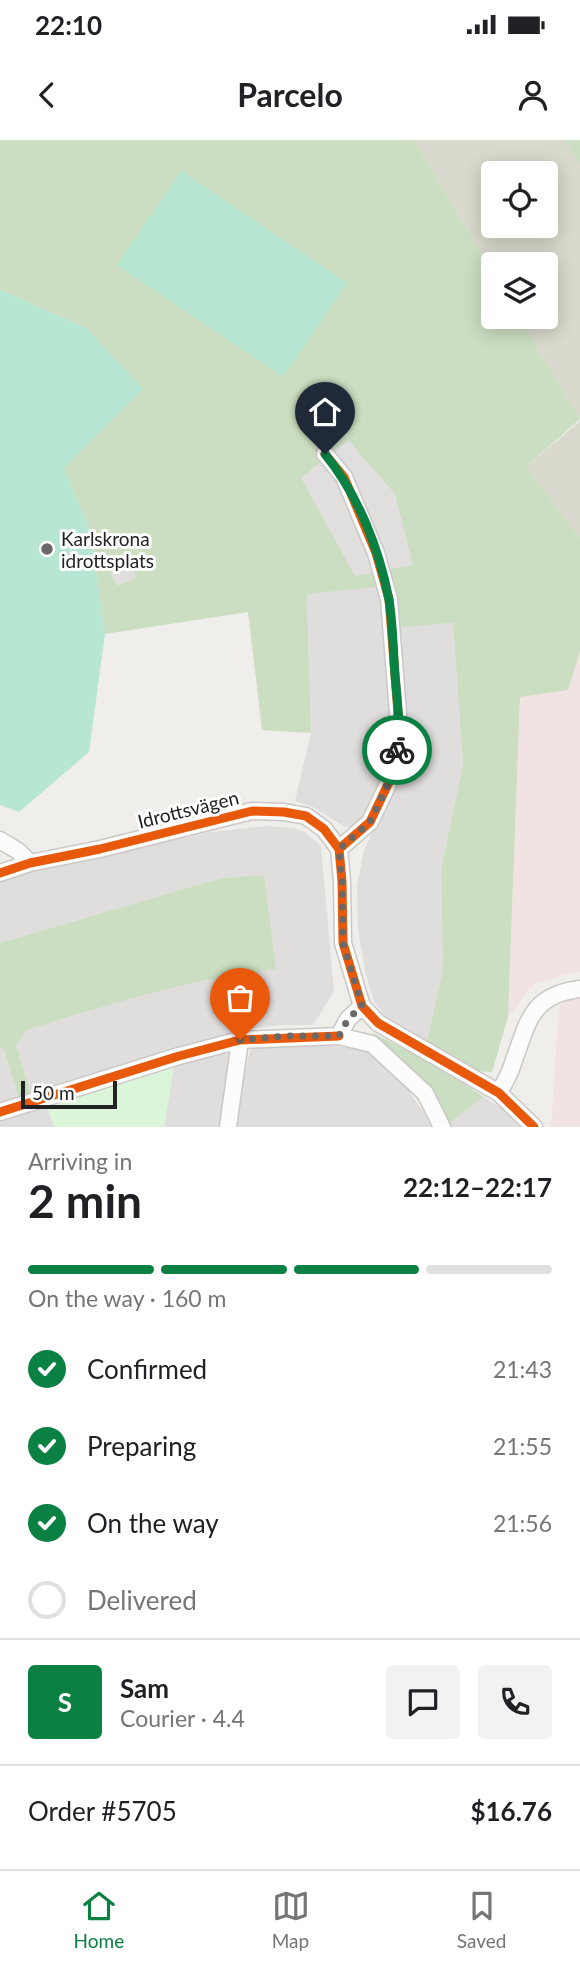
<!DOCTYPE html>
<html lang="en">
<head>
<meta charset="utf-8">
<style>
	body { margin:0; font-family:Lato,sans-serif; background:#f2f2f2; color:#202124; height:100vh; display:flex; flex-direction:column; font-size:26px; white-space:nowrap }
	* { box-sizing:border-box; margin:0 }
	p { font-size:23px; color:#757577 }
	.icon { flex:none; width:38px; height:38px; fill:none; stroke:currentColor; stroke-width:2; stroke-linecap:round; stroke-linejoin:round }
	.map { position:relative; height:987px; overflow:hidden }
	.sheet { display:flex; flex-direction:column; background:#fff; flex:1 }
	.sheet>* { flex:none }
	.tools { position:absolute; left:481px; top:21px; display:grid; gap:14px }
	.tools a { display:grid; place-items:center; width:77px; height:77px; border-radius:7px; background:#fff; box-shadow:0 4px 18px #0003; font-size:35px }
	.scale { position:absolute; left:21px; bottom:18px; width:96px; box-sizing:border-box; padding-left:7px; border:4px solid #222; border-top:0; font-size:19px; line-height:24px; white-space:nowrap; color:#222; -webkit-text-stroke:5px #fff; paint-order:stroke }
	.pin { position:absolute; display:grid; place-items:center; width:60px; height:60px; color:#fff; margin:-72px -30px; border-radius:50% 50% 50% 0; rotate:-45deg; box-shadow:0 0 7px #0007 }
	.pin .icon { rotate:45deg }
	.courier { position:absolute; display:grid; place-items:center; width:70px; height:70px; margin:-35px; border:5px solid #0b8043; border-radius:50%; background:#fff; color:#222; box-shadow:0 2px 9px #0007 }
	.headline em { font-style:normal; font-weight:700 }
	.headline div { display:flex; flex-direction:column-reverse }
	.headline { display:flex; align-items:center; justify-content:space-between; height:119px; padding:0 28px }
	h1 { font-size:46px; font-weight:700; line-height:52px }
	.bar { display:grid; grid-template-columns:repeat(4,1fr); gap:10px 7px; align-content:center; height:84px; padding:0 28px }
	.bar i { height:9px; border-radius:5px; background:#e0e0e0 }
	.bar .on { background:#0b8043 }
	.bar p { grid-column:span 4 }
	.line { display:flex; align-items:center; gap:18px; padding:0 28px; border-top:2px solid #e0e0e0 }
	.line div { flex:1 }
	.round { display:grid; place-items:center; flex:none; width:74px; height:74px; border-radius:7px; background:#f2f2f2 }
	ol { padding:0 28px; list-style:none }
	li { display:flex; align-items:center; gap:21px; height:77px }
	li p { margin-inline-start:auto }
	li .icon { padding:7px; border-radius:50%; background:#0b8043; color:#fff; stroke-width:4 }
	li:last-child { color:#757577 }
	li i { width:38px; height:38px; border:4px solid #e0e0e0; border-radius:50% }
	.status { display:flex; justify-content:space-between; align-items:center; height:49px; padding:0 35px; background:#fff; direction:ltr }
	.status svg { height:19px; fill:currentColor }
	header { display:flex; justify-content:space-between; align-items:center; height:91px; padding:0 28px; background:#fff; font-size:32px; font-weight:700 }
	.tab-bar { display:flex; justify-content:space-around; align-items:center; height:98px; border-top:2px solid #e0e0e0; background:#fff; font-size:19px; color:#757577 }
	.tab-bar a { display:grid; justify-items:center; gap:4px }
	.tab-bar .on { color:#0b8043 }
	.map>svg:first-child { display:block }
	.residential { fill:#dfdedc }
	.commercial { fill:#f1e3e1 }
	.construction { fill:#d9d9cd; fill-rule:evenodd }
	.forest { fill:#cbdec1 }
	.park { fill:#daf5da }
	.pitch { fill:#b7e6d2 }
	.parking { fill:#e0dfde }
	.lines { fill:none; stroke-linecap:round; stroke-linejoin:round }
	.minor-casing { stroke:#c9c8c7; stroke-width:19 }
	.minor { stroke:#fdfcfc; stroke-width:16 }
	.cycleway-casing { stroke:#fff; stroke-width:13 }
	.cycleway { stroke:#e8590c; stroke-width:9 }
	.done { stroke:#6a6968; stroke-width:7; stroke-dasharray:0 12.6 }
	.route { stroke:#0b8043; stroke-width:9 }
	.poi-dot { fill:#6a6968; stroke:#fff; stroke-width:2.5 }
	.labels { text-anchor:middle; dominant-baseline:central; stroke-width:6; stroke-linejoin:round; paint-order:stroke }
	.poi-label { font-size:19px; fill:#222; stroke:#fff; text-anchor:start }
	.street-label { font-size:19px; fill:#222; stroke:#fff }
</style>
</head>
<body>
<div class="status"><b>22:10</b><svg viewBox="0 0 49 12"><path d="M0 12V9h3v3zM5 12V6h3v6zM10 12V3h3v9zM15 12V0h3v12zM26 1h20v11H26zM47 4h2v5h-2z"/></svg></div>
<header><svg class="icon" aria-label="back" viewBox="0 0 24 24"><path d="M15 5l-7 7 7 7"/></svg>Parcelo<svg class="icon" aria-label="person" viewBox="0 0 24 24"><circle cx="12" cy="8" r="4"/><path d="M4 21q1-7 8-7t8 7"/></svg></header>
<div class="map">
<svg width="580" height="987" viewBox="0 0 580 987">
	<rect width="100%" height="100%" fill="#f0eeeb"/>
	<path class="residential" d="M 380,445 L 391,580 L 388,613 L 378,645 L 360,683 L 353,687 L 345,687 L 313,667 L 295,661 L 311,593 L 307,453 Z
		M 453,483 L 463,625 L 441,729 L 443,829 L 427,902 L 386,878 L 373,859 L 365,831 L 358,789 L 357,747 L 364,710 L 393,650 L 404,614 L 406,575 L 399,487 Z
		M 266,686 L 294,688 L 305,692 L 321,706 L 334,852 L 313,885 L 282,885 L 240,890 L 31,954 L 16,905 L 27,890 L 145,853 L 225,834 L 275,829 L 264,735 L 221,738 L 0,803 L 0,740 L 23,733 L 212,692 Z
		M 300,902 L 367,910 L 400,938 L 433,987 L 234,987 L 238,955 L 252,905 Z
		M 3,907 L 19,960 L 0,966 L 0,908 Z
		M 224,912 L 229,917 L 220,987 L 164,987 L 174,926 Z
		M 484,957 L 516,978 L 524,987 L 448,987 L 447,985 Z
		M 47,966 L 54,987 L 0,987 L 0,981 Z"/>
	<path class="commercial" d="M 580,511 L 580,832 L 575,832 L 534,844 L 508,877 L 520,556 L 568,550 Z
		M 574,859 L 580,859 L 580,987 L 551,987 L 559,865 Z"/>
	<path class="construction" d="M 414,0 L 564,0 L 580,25 L 580,279 L 519,177 L 546,177 L 546,124 L 494,124 L 493,133 ZM 494,33 L 546,33 L 546,86 L 494,86 Z
		M 580,281 L 580,398 L 526,327 Z"/>
	<path class="forest" d="M 0,0 L 414,0 L 493,133 L 494,177 L 519,177 L 580,279 L 526,327 L 580,398 L 580,511 L 568,550 L 520,557 L 508,877 L 492,932 L 475,931 L 427,902 L 443,829 L 441,729 L 463,625 L 453,483 L 399,487 L 395,445 L 307,454 L 311,593 L 262,590 L 248,472 L 105,494 L 90,390 L 64,328 L 86,188 L 0,150 Z
		M 564,0 L 580,0 L 580,25 Z
		M 264,735 L 276,829 C 190,838 110,864 27,890 L 16,905 L 31,954 L 19,960 L 3,907 L 0,908 L 0,803 L 221,738 Z
		M 371,892 L 435,925 L 484,957 L 447,985 L 421,938 Z"/>
	<path class="park" d="M 174,926 L 164,987 L 54,987 L 47,966 Z"/>
	<path class="pitch" d="M 181,31 L 347,143 L 283,237 L 117,125 Z
		M 0,150 L 86,188 L 143,249 L 64,328 L 90,390 L 105,494 L 89,612 L 19,672 L 0,665 Z"/>
	<path class="parking" d="M 348,300 L 395,354 L 413,425 L 355,436 L 301,338 Z
		M 131,422 L 136,438 L 117,446 L 110,433 Z"/>
	<g class="lines">
		<defs>
			<path id="minor" d="M 325,314 L 344,337 L 376,413 L 389,459 L 398,573 L 398,605 L 390,640 L 370,682 L 339,709
				M 0,700 L 18,711 L 30,723
				M 0,733 L 30,723 L 100,709 L 252,671 L 284,672 L 306,676 L 324,689 L 339,709 L 342,741 L 343,803 L 362,866 L 378,883 L 499,953 L 534,987
				M 362,866 L 348,879 L 339,896 L 372,904 L 425,953 L 442,987
				M 499,953 C 504,943 510,934 513,923 C 528,883 530,855 580,849
				M 0,972 L 179,916 L 240,900 L 339,896
				M 228,987 L 240,900"/>
		</defs>
		<use href="#minor" class="minor-casing"/>
		<use href="#minor" class="minor"/>
		<defs>
			<path id="cycleway" d="M 325,314 L 344,337 L 376,413 L 389,459 L 398,573 L 398,605 L 390,640 L 370,682 L 339,709
				M 0,733 L 30,723 L 100,709 L 252,671 L 284,672 L 306,676 L 324,689 L 339,709 L 342,741 L 343,803 L 362,866 L 378,883 L 499,953 L 534,987
				M 0,972 L 179,916 L 240,900 L 339,896"/>
		</defs>
		<use href="#cycleway" class="cycleway-casing"/>
		<use href="#cycleway" class="cycleway"/>
	</g>
	<g class="lines">
		<path class="done" d="M 240,900 L 287,896 L 339,896 L 348,879 L 362,866 L 343,803 L 342,741 L 339,709 L 370,682 L 390,640 L 397,610"/>
		<path class="route" d="M 325,314 C 358,355 379,408 389,460 C 393,484 393,510 395,535 C 397,559 401,586 397,610"/>
	</g>
	<circle class="poi-dot" cx="47" cy="409" r="7"/>
	<g class="labels">
		<g class="poi-label">
			<text x="61" y="398">Karlskrona<tspan x="61" dy="22">idrottsplats</tspan></text>
		</g>
		<g class="street-label">
			<text transform="translate(188 669) rotate(-14)">Idrottsvägen</text>
		</g>
	</g>
</svg>
<div class="tools">
<a><svg class="icon" aria-label="locate" viewBox="0 0 24 24"><circle cx="12" cy="12" r="6"/><path d="M12 2v4M12 18v4M2 12h4M18 12h4"/></svg></a>
<a><svg class="icon" aria-label="layers" viewBox="0 0 24 24"><path d="M12 4l9 5-9 5-9-5zM3 14l9 5 9-5"/></svg></a>
</div>
<div class="scale">50 m</div>
<div class="pin" style="left:240px;top:900px;background:#ea580c"><svg class="icon" aria-label="bag" viewBox="0 0 24 24"><path d="M5 8h14l-1 12H6zM9 8a3 3 0 0 1 6 0"/></svg></div>
<div class="pin" style="left:325px;top:314px;background:#1f2937"><svg class="icon" aria-label="home" viewBox="0 0 24 24"><path d="M3 11l9-7 9 7M6 9v11h12V9"/></svg></div>
<div class="courier" style="left:397px;top:610px"><svg class="icon" aria-label="bike" viewBox="0 0 24 24"><circle cx="6" cy="16" r="4"/><circle cx="18" cy="16" r="4"/><path d="M6 16l4-8h5l3 8M10 8l3 8H6M13 5h3"/></svg></div>
</div>
<section class="sheet">
<div class="headline"><div><h1>2 min</h1><p>Arriving in</p></div><em>22:12–22:17</em></div>
<div class="bar"><i class="on"></i><i class="on"></i><i class="on"></i><i></i><p>On the way · 160 m</p></div>
<ol>
<li><svg class="icon" aria-label="check" viewBox="0 0 24 24"><path d="M5 12l5 5 9-10"/></svg>Confirmed<p>21:43</p></li>
<li><svg class="icon" aria-label="check" viewBox="0 0 24 24"><path d="M5 12l5 5 9-10"/></svg>Preparing<p>21:55</p></li>
<li><svg class="icon" aria-label="check" viewBox="0 0 24 24"><path d="M5 12l5 5 9-10"/></svg>On the way<p>21:56</p></li>
<li><i></i>Delivered</li>
</ol>
<div class="line" style="height:126px"><b class="round" style="background:#0b8043;color:#fff">S</b><div><b>Sam</b><p>Courier · 4.4</p></div><a class="round"><svg class="icon" aria-label="chat" viewBox="0 0 24 24"><path d="M4 5h16v11H9l-5 4z"/></svg></a><a class="round"><svg class="icon" aria-label="phone" viewBox="0 0 24 24"><path d="M5 4h4l2 5-3 2q2 4 5 5l2-3 5 2v4C11 20 4 13 5 4z"/></svg></a></div>
<div class="line" style="height:91px"><div>Order #5705</div><b>$16.76</b></div>
</section>
<nav class="tab-bar">
<a class="on"><svg class="icon" aria-label="home" viewBox="0 0 24 24"><path d="M3 11l9-7 9 7M6 9v11h12V9"/></svg>Home</a>
<a><svg class="icon" aria-label="map" viewBox="0 0 24 24"><path d="M3 6l6-2 6 2 6-2v14l-6 2-6-2-6 2zM9 4v14M15 6v14"/></svg>Map</a>
<a><svg class="icon" aria-label="saved" viewBox="0 0 24 24"><path d="M7 4h10v16l-5-4-5 4z"/></svg>Saved</a>
</nav>
</body>
</html>
